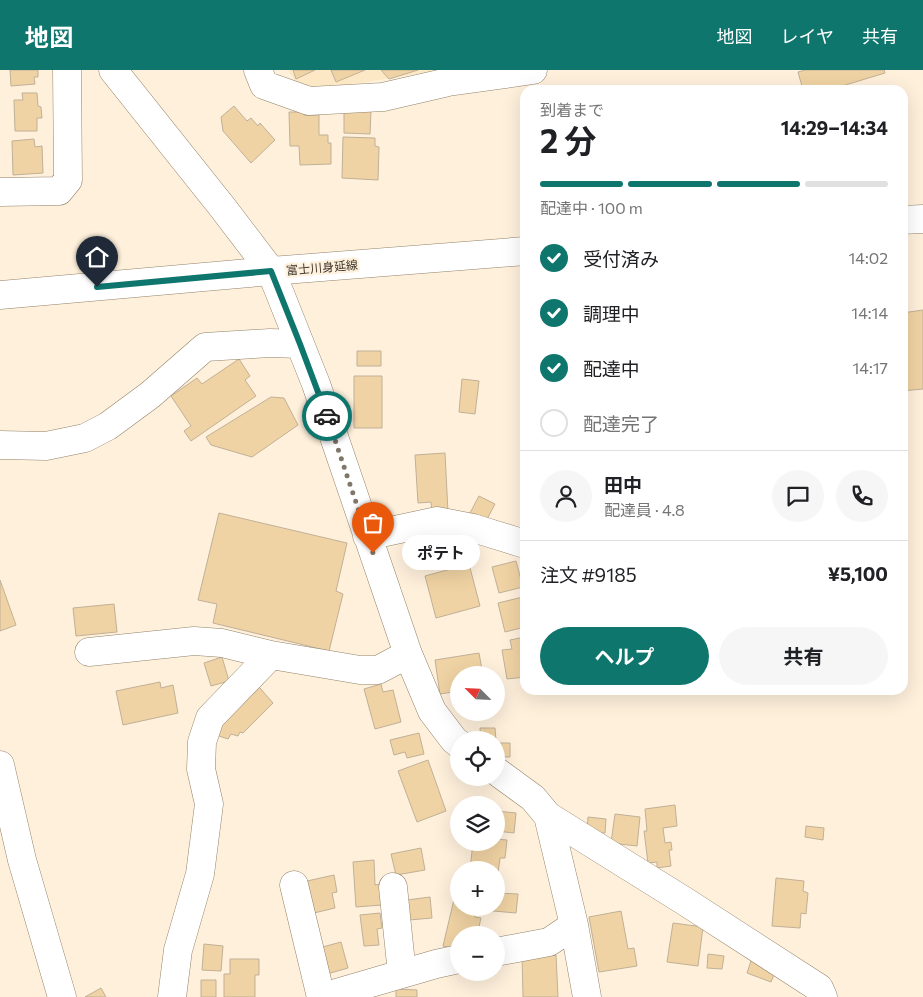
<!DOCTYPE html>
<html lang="ja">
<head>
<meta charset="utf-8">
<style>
	body { margin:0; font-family:Commissioner,"Noto Sans JP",sans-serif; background:#f6f6f6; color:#202124; height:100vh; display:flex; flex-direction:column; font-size:19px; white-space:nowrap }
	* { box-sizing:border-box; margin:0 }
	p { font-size:16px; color:#757577 }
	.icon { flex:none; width:28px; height:28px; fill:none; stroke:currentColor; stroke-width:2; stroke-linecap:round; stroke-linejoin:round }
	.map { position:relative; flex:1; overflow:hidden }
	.side { position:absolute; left:520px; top:15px; width:388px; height:610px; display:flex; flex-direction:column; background:#fff; border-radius:15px; box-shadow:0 5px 20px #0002 }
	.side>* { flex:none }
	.needle { width:32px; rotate:294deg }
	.tools { position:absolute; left:450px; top:596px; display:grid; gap:10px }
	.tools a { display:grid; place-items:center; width:55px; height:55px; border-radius:50%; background:#fff; box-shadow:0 5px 20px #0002; font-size:25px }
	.pin { position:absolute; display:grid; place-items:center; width:42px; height:42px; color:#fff; margin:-51px -21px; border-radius:50% 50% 50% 0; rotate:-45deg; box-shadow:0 0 5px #0007 }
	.pin .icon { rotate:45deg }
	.courier { position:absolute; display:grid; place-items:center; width:50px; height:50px; margin:-25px; border:4px solid #0f766e; border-radius:50%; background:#fff; color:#222; box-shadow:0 1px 6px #0007 }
	.bubble { position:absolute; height:35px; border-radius:18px; background:#fff; box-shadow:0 5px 20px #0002; font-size:16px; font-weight:700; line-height:35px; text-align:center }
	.summary em { font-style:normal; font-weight:700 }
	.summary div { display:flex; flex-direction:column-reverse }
	.summary { display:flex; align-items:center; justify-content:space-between; height:85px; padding:0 20px }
	h1 { font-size:32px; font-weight:700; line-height:38px }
	.bar { display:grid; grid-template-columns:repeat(4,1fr); gap:8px 5px; align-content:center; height:60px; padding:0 20px }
	.bar i { height:6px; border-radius:4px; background:#e0e0e0 }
	.bar .on { background:#0f766e }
	.bar p { grid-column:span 4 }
	.line { display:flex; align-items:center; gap:12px; padding:0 20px; border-top:1px solid #e0e0e0 }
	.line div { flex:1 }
	.round { display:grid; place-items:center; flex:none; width:52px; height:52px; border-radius:26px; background:#f6f6f6 }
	ol { padding:0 20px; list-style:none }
	li { display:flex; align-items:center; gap:15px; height:55px }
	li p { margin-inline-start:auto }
	li .icon { padding:5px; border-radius:50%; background:#0f766e; color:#fff; stroke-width:4 }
	li:last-child { color:#757577 }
	li i { width:28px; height:28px; border:2px solid #e0e0e0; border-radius:50% }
	.button { display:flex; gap:10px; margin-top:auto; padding:10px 20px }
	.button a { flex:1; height:58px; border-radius:30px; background:#0f766e; color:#fff; font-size:20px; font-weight:700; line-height:58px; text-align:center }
	.button a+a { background:#f6f6f6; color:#202124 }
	header { display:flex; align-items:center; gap:30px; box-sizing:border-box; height:70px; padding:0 25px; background:#0f766e; color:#fff }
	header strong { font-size:24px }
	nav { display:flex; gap:28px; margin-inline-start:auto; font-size:18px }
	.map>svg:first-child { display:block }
	.built { fill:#fde8c6 }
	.building { fill:#f0d3a4; stroke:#c1b097 }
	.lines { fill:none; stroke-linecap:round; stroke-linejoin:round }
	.minor-casing { stroke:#92836a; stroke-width:29 }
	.major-casing { stroke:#92836a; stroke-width:29 }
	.minor { stroke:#fff; stroke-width:28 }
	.major { stroke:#fff; stroke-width:28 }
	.done { stroke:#807669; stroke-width:5; stroke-dasharray:0 9 }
	.route { stroke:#0f766e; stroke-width:6 }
	.labels { text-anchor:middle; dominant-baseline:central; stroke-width:4.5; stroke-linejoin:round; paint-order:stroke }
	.street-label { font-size:12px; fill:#3c352b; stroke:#fef0db }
</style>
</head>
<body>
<header>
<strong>地図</strong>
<nav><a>地図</a><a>レイヤ</a><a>共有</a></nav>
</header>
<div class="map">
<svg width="923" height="927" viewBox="0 0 923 927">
	<rect width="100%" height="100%" fill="#fef0db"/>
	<path class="built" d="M 288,0 L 442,0 L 302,22 Z"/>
	<path class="building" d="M 10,0 L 38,0 L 38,7 L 34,7 L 35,14 L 11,16 Z
		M 293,0 L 315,0 L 296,9 Z
		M 331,0 L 365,0 L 336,12 Z
		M 381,0 L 418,0 L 389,9 Z
		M 805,0 L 884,0 L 885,3 L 829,20 L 803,20 L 798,2 Z
		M 22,23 L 37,23 L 38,36 L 41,37 L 42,48 L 37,48 L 37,61 L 15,61 L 14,30 L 23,30 Z
		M 234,36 L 247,51 L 251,48 L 258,56 L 260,53 L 275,70 L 251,93 L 223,61 L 221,47 Z
		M 344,41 L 371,41 L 370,64 L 344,63 Z
		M 289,42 L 304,42 L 304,45 L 319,45 L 319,65 L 328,65 L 328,73 L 331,73 L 331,94 L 300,95 L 299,76 L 290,76 Z
		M 343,67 L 375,68 L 375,76 L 379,77 L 378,110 L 342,108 Z
		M 34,69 L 35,77 L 42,76 L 43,103 L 13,105 L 12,71 Z
		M 923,240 L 923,319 L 902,321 L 902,243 Z
		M 357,281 L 381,281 L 381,296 L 357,296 Z
		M 239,289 L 250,306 L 245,310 L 256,326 L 191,371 L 184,361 L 191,356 L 171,326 L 197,308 L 202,314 Z
		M 354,306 L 382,306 L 382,358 L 354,358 Z
		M 462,309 L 479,311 L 475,344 L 459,342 Z
		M 271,327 L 284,328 L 298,355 L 252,387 L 211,375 L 206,367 Z
		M 445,383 L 448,442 L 432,442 L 431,432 L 418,433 L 415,385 Z
		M 479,426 L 495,434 L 486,451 L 470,443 Z
		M 219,443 L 347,473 L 336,521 L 343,524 L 329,581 L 213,553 L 217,534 L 198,530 Z
		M 516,491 L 523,517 L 499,523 L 492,497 Z
		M 469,494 L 480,536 L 436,548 L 425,506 Z
		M 0,510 L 16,555 L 0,561 Z
		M 523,527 L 525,534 L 525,557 L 505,562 L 498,533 Z
		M 114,534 L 117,562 L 76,566 L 73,538 Z
		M 525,567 L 525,607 L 507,609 L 502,580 L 512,579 L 510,570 Z
		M 479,583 L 483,605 L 459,605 L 459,621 L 440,624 L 435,590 Z
		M 222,587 L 229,611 L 211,616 L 204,593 Z
		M 160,612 L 161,618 L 173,615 L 178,643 L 123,655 L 116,621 Z
		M 381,614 L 383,622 L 393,620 L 401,652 L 375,659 L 364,619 Z
		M 259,617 L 273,633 L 243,663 L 240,662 L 238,666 L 231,664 L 228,669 L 216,665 L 216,652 Z
		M 480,658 L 495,658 L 496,670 L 481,670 Z
		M 419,663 L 424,684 L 407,688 L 405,682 L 394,685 L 390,670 Z
		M 500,673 L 510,673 L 510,687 L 501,687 Z
		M 428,690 L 446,741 L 417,752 L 398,701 Z
		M 675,735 L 677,756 L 663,758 L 665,773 L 671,772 L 672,780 L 669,780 L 671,796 L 657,798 L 657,792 L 648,793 L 644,761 L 647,761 L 645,739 Z
		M 496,741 L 516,743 L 514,763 L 496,761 Z
		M 615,744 L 640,747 L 637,776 L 611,773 Z
		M 588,747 L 606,749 L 605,763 L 587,762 Z
		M 806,756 L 824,758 L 823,770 L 805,767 Z
		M 496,769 L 507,770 L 505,788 L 500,788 L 497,811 L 496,800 L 470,800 L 473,772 L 496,772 Z
		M 421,778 L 425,800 L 396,805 L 391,784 Z
		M 374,790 L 375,815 L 381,814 L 382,835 L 356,837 L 353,792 Z
		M 334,805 L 337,822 L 332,823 L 335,838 L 314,843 L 307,811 Z
		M 776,808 L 804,811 L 803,821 L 808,823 L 806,844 L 801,843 L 800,858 L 772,856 Z
		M 456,821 L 459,822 L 459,838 L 476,838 L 475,847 L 481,848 L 477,865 L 459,865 L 459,880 L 443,876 Z
		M 496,823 L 518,824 L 516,843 L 482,840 L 482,838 L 496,838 Z
		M 430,827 L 432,848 L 409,850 L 407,830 Z
		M 621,841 L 628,879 L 634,878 L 637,896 L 599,902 L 589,847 Z
		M 380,843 L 382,858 L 377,859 L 379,875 L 364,876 L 360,845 Z
		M 673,853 L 703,857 L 698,896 L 667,892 Z
		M 341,872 L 348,898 L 327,904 L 319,878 Z
		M 204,874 L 223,876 L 221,901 L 202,900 Z
		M 708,884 L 724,886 L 722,899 L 707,898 Z
		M 556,885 L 558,927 L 523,927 L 522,886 Z
		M 752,888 L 777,897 L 771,912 L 747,903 Z
		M 230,889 L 259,889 L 259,905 L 255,905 L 255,927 L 224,927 L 224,904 L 230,904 Z
		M 201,910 L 216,910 L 216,927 L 201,927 Z
		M 101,918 L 106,927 L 85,927 Z
		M 396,919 L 417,920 L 417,927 L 396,927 Z"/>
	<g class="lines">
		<defs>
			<path id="minor" d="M 113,0 L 223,138 L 271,201 L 316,314 L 408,584 L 432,641 L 454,670 L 459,674
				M 258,0 L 264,15 L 309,31 L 383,27 L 448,12 L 533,0
				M 0,122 L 59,121 L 68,110 L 67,0
				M 0,375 L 46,376 L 85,368 L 108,356 L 150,325 L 205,277 L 270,273 L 300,274
				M 367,466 L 437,451 L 473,458 L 525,474
				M 89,582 L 194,571 L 222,573 L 271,585 L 360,600 L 378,600 L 408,584
				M 0,695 L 22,790 L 62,927
				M 496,701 L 533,728 L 548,746 L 574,855 L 587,927
				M 548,746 L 686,832 L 819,918 L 823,927
				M 294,815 L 321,927
				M 393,817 L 402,904
				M 496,882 L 549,872 L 574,855
				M 172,927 L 178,880 L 200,804 L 209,734 L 201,699 L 202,672 L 210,648 L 271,585
				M 323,927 L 436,894 L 459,889"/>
			<path id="major" d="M 902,150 L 923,149
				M 0,225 L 271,201 L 525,181"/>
		</defs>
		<use href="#minor" class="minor-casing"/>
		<use href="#major" class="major-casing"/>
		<use href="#minor" class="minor"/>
		<use href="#major" class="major"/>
	</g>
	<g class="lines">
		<path class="done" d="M 327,346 L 373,483"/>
		<path class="route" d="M 97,217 L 271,201 L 300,274 L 327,346"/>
	</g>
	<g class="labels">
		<g class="street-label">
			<text transform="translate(322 197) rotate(-5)">富士川身延線</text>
		</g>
	</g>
</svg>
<div class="tools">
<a><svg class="needle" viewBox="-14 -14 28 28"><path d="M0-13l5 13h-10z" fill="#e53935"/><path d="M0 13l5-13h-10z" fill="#757577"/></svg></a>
<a><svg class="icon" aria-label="locate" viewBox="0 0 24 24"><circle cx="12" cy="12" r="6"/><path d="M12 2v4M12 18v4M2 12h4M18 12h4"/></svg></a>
<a><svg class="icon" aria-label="layers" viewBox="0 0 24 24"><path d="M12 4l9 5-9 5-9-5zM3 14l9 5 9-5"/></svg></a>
<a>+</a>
<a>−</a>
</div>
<div class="pin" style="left:373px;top:483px;background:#ea580c"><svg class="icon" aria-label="bag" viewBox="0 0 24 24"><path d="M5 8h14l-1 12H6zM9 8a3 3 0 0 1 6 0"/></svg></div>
<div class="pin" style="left:97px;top:217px;background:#1f2937"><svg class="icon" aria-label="home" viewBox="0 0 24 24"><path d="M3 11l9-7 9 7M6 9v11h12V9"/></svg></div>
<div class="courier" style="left:327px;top:346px"><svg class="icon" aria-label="car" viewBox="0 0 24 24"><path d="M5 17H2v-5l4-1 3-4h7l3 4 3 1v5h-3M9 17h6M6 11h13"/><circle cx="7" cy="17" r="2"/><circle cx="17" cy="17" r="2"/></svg></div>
<div class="bubble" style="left:402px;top:465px;width:78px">ポテト</div>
<section class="side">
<div class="summary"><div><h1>2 分</h1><p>到着まで</p></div><em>14:29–14:34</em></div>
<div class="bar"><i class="on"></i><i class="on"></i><i class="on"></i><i></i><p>配達中 · 100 m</p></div>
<ol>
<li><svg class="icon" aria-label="check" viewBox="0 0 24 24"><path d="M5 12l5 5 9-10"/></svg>受付済み<p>14:02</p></li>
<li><svg class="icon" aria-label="check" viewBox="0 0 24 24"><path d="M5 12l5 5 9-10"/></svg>調理中<p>14:14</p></li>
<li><svg class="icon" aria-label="check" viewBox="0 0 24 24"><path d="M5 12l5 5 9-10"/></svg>配達中<p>14:17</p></li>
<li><i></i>配達完了</li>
</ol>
<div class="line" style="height:90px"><a class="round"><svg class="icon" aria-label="person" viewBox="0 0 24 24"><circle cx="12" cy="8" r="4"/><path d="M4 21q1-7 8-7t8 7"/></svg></a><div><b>田中</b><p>配達員 · 4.8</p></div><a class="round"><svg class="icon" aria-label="chat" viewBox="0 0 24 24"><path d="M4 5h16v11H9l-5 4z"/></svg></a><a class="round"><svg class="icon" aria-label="phone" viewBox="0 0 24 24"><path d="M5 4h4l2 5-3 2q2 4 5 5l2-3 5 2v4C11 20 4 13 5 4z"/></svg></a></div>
<div class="line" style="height:65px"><div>注文 #9185</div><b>¥5,100</b></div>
<div class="button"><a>ヘルプ</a><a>共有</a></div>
</section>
</div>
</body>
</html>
